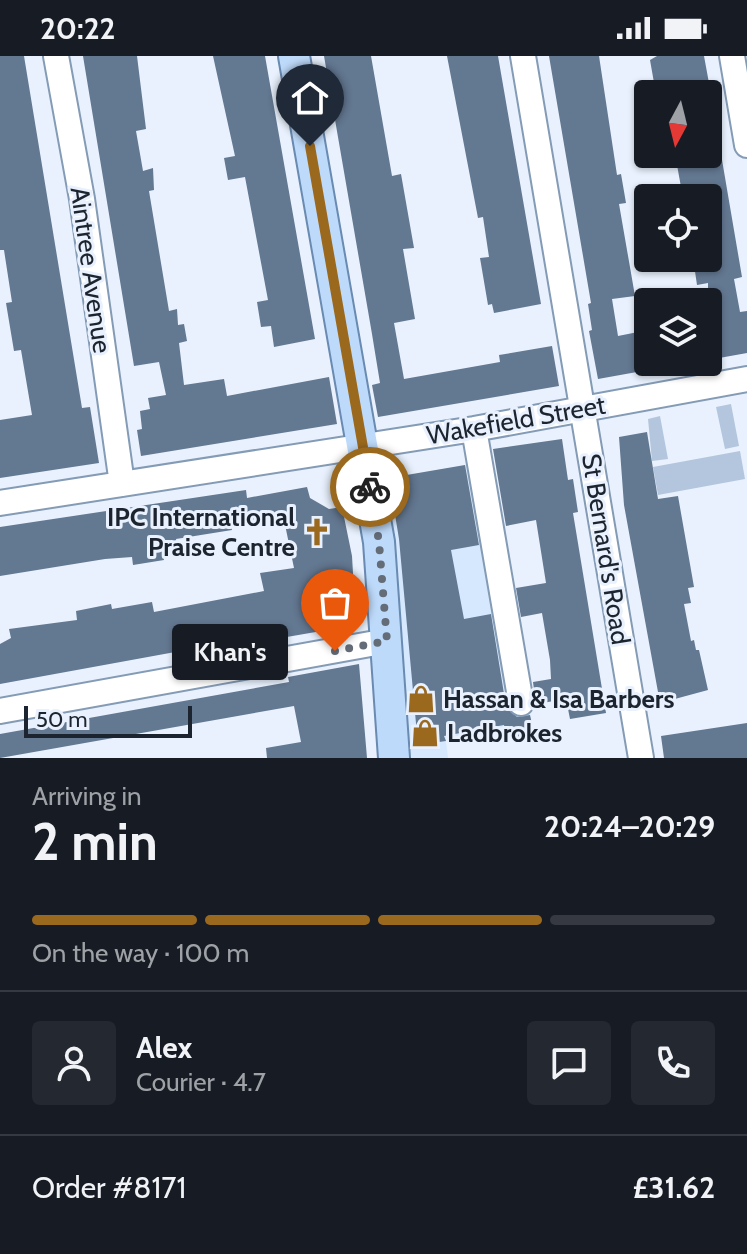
<!DOCTYPE html>
<html lang="en">
<head>
<meta charset="utf-8">
<style>
	body { margin:0; font-family:Cabin,sans-serif; background:#242831; color:#f1f3f6; height:100vh; display:flex; flex-direction:column; font-size:30px; white-space:nowrap }
	* { box-sizing:border-box; margin:0 }
	p { font-size:26px; color:#9ea1a6 }
	.icon { flex:none; width:44px; height:44px; fill:none; stroke:currentColor; stroke-width:2; stroke-linecap:round; stroke-linejoin:round }
	.map { position:relative; height:702px; overflow:hidden }
	.details { display:flex; flex-direction:column; background:#171b24; flex:1 }
	.details>* { flex:none }
	.needle { width:52px; rotate:187deg }
	.controls { position:absolute; left:634px; top:24px; display:grid; gap:16px }
	.controls a { display:grid; place-items:center; width:88px; height:88px; border-radius:8px; background:#171b24; box-shadow:0 2px 6px #0004; font-size:40px }
	.scale { position:absolute; left:24px; bottom:20px; width:168px; box-sizing:border-box; padding-left:8px; border:4px solid #1c252f; border-top:0; font-size:22px; line-height:28px; white-space:nowrap; color:#1c252f; -webkit-text-stroke:6px #e8f1fd; paint-order:stroke }
	.pin { position:absolute; display:grid; place-items:center; width:68px; height:68px; color:#fff; margin:-82px -34px; border-radius:50% 50% 50% 0; rotate:-45deg; box-shadow:0 0 8px #0007 }
	.pin .icon { rotate:45deg }
	.courier { position:absolute; display:grid; place-items:center; width:80px; height:80px; margin:-40px; border:6px solid #9b691e; border-radius:50%; background:#fff; color:#222; box-shadow:0 2px 10px #0007 }
	.bubble { position:absolute; height:56px; border-radius:8px; background:#171b24; box-shadow:0 2px 6px #0004; font-size:26px; font-weight:800; line-height:56px; text-align:center }
	.headline em { font-style:normal; font-weight:800 }
	.headline div { display:flex; flex-direction:column-reverse }
	.headline { display:flex; align-items:center; justify-content:space-between; height:136px; padding:0 32px }
	h1 { font-size:52px; font-weight:800; line-height:60px }
	.bar { display:grid; grid-template-columns:repeat(4,1fr); gap:12px 8px; align-content:center; height:96px; padding:0 32px }
	.bar i { height:10px; border-radius:6px; background:#363941 }
	.bar .active { background:#9b691e }
	.bar p { grid-column:span 4 }
	.line { display:flex; align-items:center; gap:20px; padding:0 32px; border-top:2px solid #363941 }
	.line div { flex:1 }
	.round { display:grid; place-items:center; flex:none; width:84px; height:84px; border-radius:8px; background:#242831 }
	.status { display:flex; justify-content:space-between; align-items:center; height:56px; padding:0 40px; background:#171b24; direction:ltr }
	.status svg { height:22px; fill:currentColor }
	.map>svg:first-child { display:block }
	.built { fill:#d6e8fd }
	.green { fill:#b3c6dd }
	.building { fill:#637891 }
	.lines { fill:none; stroke-linecap:round; stroke-linejoin:round }
	.minor-casing { stroke:#849bb5; stroke-width:28 }
	.major-casing { stroke:#698ab1; stroke-width:34 }
	.minor { stroke:#fff; stroke-width:24 }
	.major { stroke:#bedafa; stroke-width:30 }
	.done { stroke:#636c77; stroke-width:8; stroke-dasharray:0 14.4 }
	.route { stroke:#9b691e; stroke-width:10 }
	.labels { text-anchor:middle; dominant-baseline:central; stroke-width:6; stroke-linejoin:round; paint-order:stroke }
	.street-label { font-size:26px; fill:#1c252f; stroke:#e8f1fd }
	.poi-label { font-size:26px; font-weight:bold; fill:#1c252f; stroke:#e8f1fd; text-anchor:start }
</style>
</head>
<body>
<div class="status"><b>20:22</b><svg viewBox="0 0 49 12"><path d="M0 12V9h3v3zM5 12V6h3v6zM10 12V3h3v9zM15 12V0h3v12zM26 1h20v11H26zM47 4h2v5h-2z"/></svg></div>
<div class="map">
<svg width="747" height="702" viewBox="0 0 747 702">
	<rect width="100%" height="100%" fill="#e8f1fd"/>
	<path class="built" d="M 481,406 L 532,669 L 446,685 L 448,702 L 410,702 L 395,484 L 385,424 Z"/>
	<path class="green" d="M 731,348 L 739,390 L 725,393 L 716,351 Z
		M 660,360 L 668,403 L 652,405 L 648,363 Z
		M 740,395 L 745,423 L 658,439 L 653,411 Z"/>
	<path class="building" d="M 0,0 L 24,0 L 82,352 L 90,351 L 99,407 L 0,422 L 0,364 L 32,359 L 21,294 L 14,295 L 6,247 L 12,246 L 4,194 L 0,194 Z
		M 83,0 L 137,0 L 146,73 L 136,75 L 143,115 L 153,112 L 154,134 L 149,135 L 169,255 L 177,253 L 178,269 L 184,268 L 187,285 L 179,287 L 184,329 L 224,323 L 227,340 L 329,321 L 337,368 L 141,400 L 137,374 L 142,373 L 140,355 L 150,353 L 148,342 L 166,339 L 159,306 L 134,310 Z
		M 213,0 L 265,0 L 315,283 L 274,291 L 271,270 L 261,271 L 257,246 L 268,244 L 245,121 L 228,124 L 224,102 L 235,100 Z
		M 324,0 L 371,0 L 392,120 L 401,118 L 414,192 L 403,193 L 415,263 L 394,267 L 404,323 L 500,306 L 499,299 L 552,290 L 559,330 L 378,361 L 372,329 L 380,327 L 372,278 Z
		M 447,0 L 498,0 L 541,248 L 494,257 L 492,248 L 488,249 L 480,202 L 489,201 L 483,161 L 478,162 Z
		M 549,0 L 599,0 L 617,119 L 621,118 L 626,147 L 619,148 L 635,240 L 612,243 L 618,280 L 648,274 L 648,314 L 598,323 L 589,275 L 592,274 L 588,248 L 591,247 Z
		M 657,0 L 704,0 L 711,38 L 656,38 L 650,4 Z
		M 675,98 L 721,98 L 742,221 L 734,223 L 740,256 L 747,255 L 747,297 L 708,304 L 708,227 L 697,229 L 693,202 L 708,202 L 708,142 L 683,142 Z
		M 647,376 L 658,443 L 678,440 L 694,531 L 688,532 L 691,547 L 684,548 L 691,585 L 694,584 L 696,594 L 699,594 L 708,634 L 660,647 L 624,449 L 619,381 Z
		M 562,383 L 568,424 L 573,423 L 578,456 L 573,457 L 606,657 L 570,663 L 566,643 L 536,648 L 533,626 L 551,623 L 550,604 L 542,557 L 521,561 L 516,532 L 546,527 L 536,464 L 506,470 L 493,393 Z
		M 465,409 L 479,489 L 451,494 L 464,563 L 491,558 L 506,650 L 517,661 L 530,659 L 535,681 L 517,685 L 515,673 L 505,674 L 504,669 L 444,680 L 446,685 L 418,689 L 399,483 L 389,422 Z
		M 307,431 L 310,442 L 329,453 L 342,451 L 352,500 L 356,569 L 281,582 L 280,577 L 0,628 L 0,588 L 11,582 L 9,573 L 77,564 L 76,555 L 111,548 L 112,553 L 152,546 L 154,556 L 264,535 L 260,517 L 294,512 L 283,459 L 230,467 L 232,474 L 176,483 L 177,488 L 162,491 L 164,504 L 133,509 L 132,501 L 105,503 L 0,520 L 0,471 L 246,434 L 247,442 Z
		M 359,608 L 367,702 L 267,702 L 266,692 L 301,686 L 294,650 L 0,702 L 0,678 L 289,626 L 288,621 Z
		M 747,667 L 747,702 L 664,702 L 661,680 Z"/>
	<g class="lines">
		<defs>
			<path id="minor" d="M 56,0 L 82,143 L 122,428
				M 523,0 L 641,702
				M 732,0 L 747,89
				M 474,373 L 521,647
				M 0,447 L 474,373 L 747,323
				M 0,655 L 387,585"/>
			<path id="major" d="M 294,0 L 379,486 L 394,702"/>
		</defs>
		<use href="#minor" class="minor-casing"/>
		<use href="#major" class="major-casing"/>
		<use href="#minor" class="minor"/>
		<use href="#major" class="major"/>
	</g>
	<g class="lines">
		<path class="done" d="M 335,595 L 387,585 L 379,486 L 370,431"/>
		<path class="route" d="M 310,90 L 370,431"/>
	</g>
	<defs>
		<symbol id="church-bare" viewBox="-9 -9 18 18"><path d="M-1.2-6h2.4v3.5h3.3v2.4h-3.3V6h-2.4V-.1h-3.3v-2.4h3.3Z" fill="#9b691e" stroke="#e8f1fd" stroke-width="2.5" paint-order="stroke"/></symbol>
		<symbol id="shop-bare" viewBox="-9 -9 18 18"><path d="M-5-2.5h2.3a2.7 3.5 0 0 1 5.4 0H5L5.5 6h-11ZM-1.5-2.5h3a1.5 2.3 0 0 0-3 0Z" fill="#9b691e" stroke="#e8f1fd" stroke-width="2.5" paint-order="stroke"/></symbol>
	</defs>
	<g fill-rule="evenodd">
		<use href="#church-bare" x="297" y="456" width="40" height="40"/>
		<use href="#shop-bare" x="401" y="623" width="40" height="40"/>
		<use href="#shop-bare" x="405" y="657" width="40" height="40"/>
	</g>
	<g class="labels">
		<g class="street-label">
			<text transform="translate(91 214) rotate(82)">Aintree Avenue</text>
			<text transform="translate(516 364) rotate(-10)">Wakefield Street</text>
			<text transform="translate(606 493) rotate(81)">St Bernard's Road</text>
		</g>
		<g class="poi-label">
			<text x="295" y="461" text-anchor="end">IPC International<tspan x="295" dy="30">Praise Centre</tspan></text>
			<text x="443" y="643">Hassan &amp; Isa Barbers</text>
			<text x="447" y="677">Ladbrokes</text>
		</g>
	</g>
</svg>
<div class="controls">
<a><svg class="needle" viewBox="-14 -14 28 28"><path d="M0-13l5 13h-10z" fill="#e53935"/><path d="M0 13l5-13h-10z" fill="#9ea1a6"/></svg></a>
<a><svg class="icon" aria-label="locate" viewBox="0 0 24 24"><circle cx="12" cy="12" r="6"/><path d="M12 2v4M12 18v4M2 12h4M18 12h4"/></svg></a>
<a><svg class="icon" aria-label="layers" viewBox="0 0 24 24"><path d="M12 4l9 5-9 5-9-5zM3 14l9 5 9-5"/></svg></a>
</div>
<div class="scale">50 m</div>
<div class="pin" style="left:335px;top:595px;background:#ea580c"><svg class="icon" aria-label="bag" viewBox="0 0 24 24"><path d="M5 8h14l-1 12H6zM9 8a3 3 0 0 1 6 0"/></svg></div>
<div class="pin" style="left:310px;top:90px;background:#1f2937"><svg class="icon" aria-label="home" viewBox="0 0 24 24"><path d="M3 11l9-7 9 7M6 9v11h12V9"/></svg></div>
<div class="courier" style="left:370px;top:431px"><svg class="icon" aria-label="bike" viewBox="0 0 24 24"><circle cx="6" cy="16" r="4"/><circle cx="18" cy="16" r="4"/><path d="M6 16l4-8h5l3 8M10 8l3 8H6M13 5h3"/></svg></div>
<div class="bubble" style="left:172px;top:568px;width:116px">Khan's</div>
</div>
<section class="details">
<div class="headline"><div><h1>2 min</h1><p>Arriving in</p></div><em>20:24–20:29</em></div>
<div class="bar"><i class="active"></i><i class="active"></i><i class="active"></i><i></i><p>On the way · 100 m</p></div>
<div class="line" style="height:144px"><a class="round"><svg class="icon" aria-label="person" viewBox="0 0 24 24"><circle cx="12" cy="8" r="4"/><path d="M4 21q1-7 8-7t8 7"/></svg></a><div><b>Alex</b><p>Courier · 4.7</p></div><a class="round"><svg class="icon" aria-label="chat" viewBox="0 0 24 24"><path d="M4 5h16v11H9l-5 4z"/></svg></a><a class="round"><svg class="icon" aria-label="phone" viewBox="0 0 24 24"><path d="M5 4h4l2 5-3 2q2 4 5 5l2-3 5 2v4C11 20 4 13 5 4z"/></svg></a></div>
<div class="line" style="height:104px"><div>Order #8171</div><b>£31.62</b></div>
</section>
</body>
</html>
